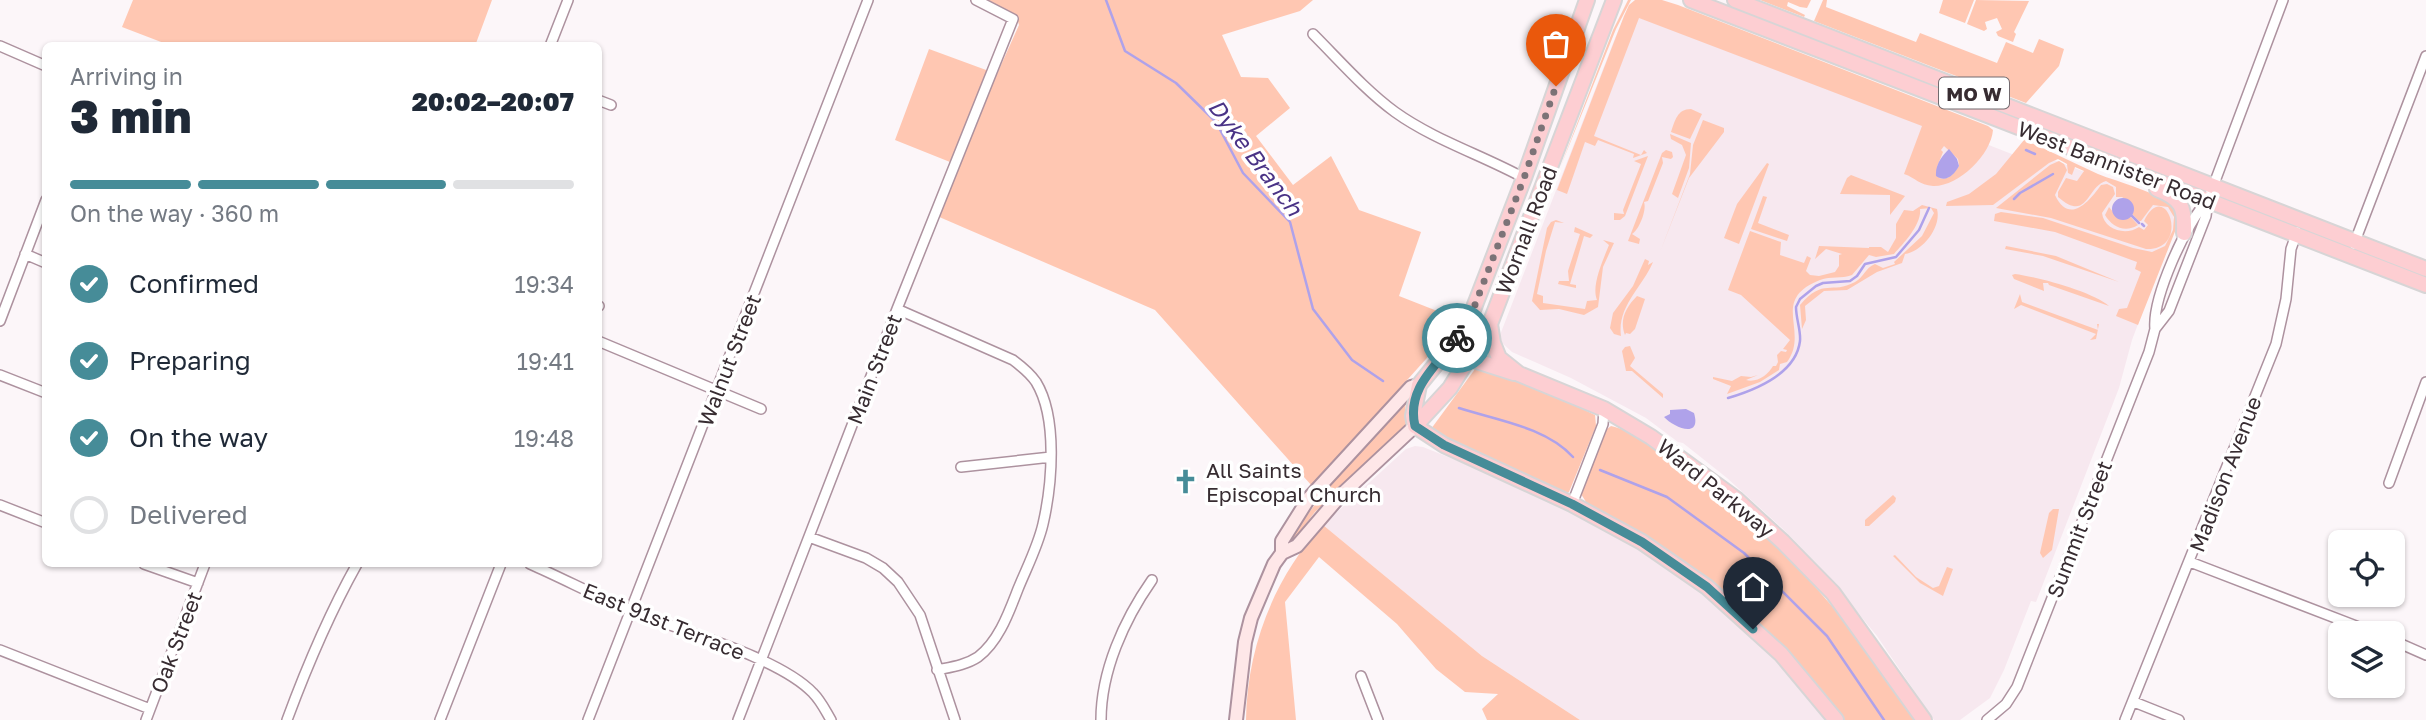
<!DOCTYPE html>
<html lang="en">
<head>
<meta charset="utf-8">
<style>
	body { margin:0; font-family:"Golos Text",sans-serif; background:#f2f2f3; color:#1f2937; height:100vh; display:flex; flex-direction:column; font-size:26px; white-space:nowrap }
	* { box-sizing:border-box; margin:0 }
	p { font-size:23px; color:#747a83 }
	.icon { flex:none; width:38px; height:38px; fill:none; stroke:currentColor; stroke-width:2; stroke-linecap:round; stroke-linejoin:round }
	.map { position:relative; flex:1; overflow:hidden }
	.sheet { position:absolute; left:42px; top:42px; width:560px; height:525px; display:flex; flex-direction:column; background:#fff; border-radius:10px; box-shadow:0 2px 5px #0004 }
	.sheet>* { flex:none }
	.tools { position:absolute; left:2328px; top:530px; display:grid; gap:14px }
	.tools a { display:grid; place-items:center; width:77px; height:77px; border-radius:10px; background:#fff; box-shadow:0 2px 5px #0004; font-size:35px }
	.pin { position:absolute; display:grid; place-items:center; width:60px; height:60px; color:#fff; margin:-72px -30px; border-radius:50% 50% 50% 0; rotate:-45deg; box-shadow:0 0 7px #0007 }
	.pin .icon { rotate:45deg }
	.courier { position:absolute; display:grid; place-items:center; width:70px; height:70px; margin:-35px; border:5px solid #468c98; border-radius:50%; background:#fff; color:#222; box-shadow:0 2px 9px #0007 }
	.overview em { font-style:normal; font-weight:800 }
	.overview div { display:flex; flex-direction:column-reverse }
	.overview { display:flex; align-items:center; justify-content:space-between; height:119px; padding:0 28px }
	h1 { font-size:46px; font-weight:800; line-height:52px }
	.bar { display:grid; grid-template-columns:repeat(4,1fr); gap:10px 7px; align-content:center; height:84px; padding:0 28px }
	.bar i { height:9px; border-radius:5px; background:#e0e1e3 }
	.bar .active { background:#468c98 }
	.bar p { grid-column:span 4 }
	ol { padding:0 28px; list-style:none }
	li { display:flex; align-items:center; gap:21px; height:77px }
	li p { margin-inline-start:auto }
	li .icon { padding:7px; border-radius:50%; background:#468c98; color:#fff; stroke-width:4 }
	li:last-child { color:#747a83 }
	li i { width:38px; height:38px; border:4px solid #e0e1e3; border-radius:50% }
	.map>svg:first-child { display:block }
	.built { fill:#f7e8ef }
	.green { fill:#ffc7b2; fill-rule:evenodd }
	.water { fill:#afa2ea }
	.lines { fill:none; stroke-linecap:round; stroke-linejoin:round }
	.stream { stroke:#afa2ea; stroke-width:2.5 }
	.street-casing { stroke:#ad929f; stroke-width:12 }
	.secondary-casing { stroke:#ad929f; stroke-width:16 }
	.primary-casing { stroke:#d7d5d6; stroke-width:18 }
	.street { stroke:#fff; stroke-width:9 }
	.secondary { stroke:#fee7e8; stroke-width:12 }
	.primary { stroke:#fdced2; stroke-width:14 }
	.done { stroke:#7c7377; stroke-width:7; stroke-dasharray:0 12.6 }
	.route { stroke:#468c98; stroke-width:9 }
	.labels { text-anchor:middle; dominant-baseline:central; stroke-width:7; stroke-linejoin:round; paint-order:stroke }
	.shield { fill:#fff; stroke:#736b6f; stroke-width:2 }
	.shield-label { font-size:19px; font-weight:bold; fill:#372c31 }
	.street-label { font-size:21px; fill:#372c31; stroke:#fff }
	.poi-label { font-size:21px; fill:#372c31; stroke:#fff; text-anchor:start }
	.water-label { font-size:23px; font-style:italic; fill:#4a3386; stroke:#fff }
</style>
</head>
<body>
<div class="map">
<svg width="2426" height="720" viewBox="0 0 2426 720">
	<rect width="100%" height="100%" fill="#fcf6f9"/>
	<path class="built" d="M 1630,5 L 2022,158 L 2026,149 L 2143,195 L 2168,206 L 2173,214 L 2175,226 L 2132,340 L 2119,388 L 2036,602 L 2031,601 L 2004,670 L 1990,698 L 1960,720 L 1934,720 L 1877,636 L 1821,568 L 1782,528 L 1727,478 L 1683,443 L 1678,442 L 1646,418 L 1571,378 L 1512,352 L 1500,341 L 1500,335 L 1615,38 Z
		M 1415,446 L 1423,447 L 1478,469 L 1545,498 L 1599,525 L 1653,555 L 1713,599 L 1764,645 L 1830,720 L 1580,720 L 1482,656 L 1323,525 L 1406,449 Z"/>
	<path class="green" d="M 133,0 L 492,0 L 475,46 L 169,45 L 122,27 Z
		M 988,0 L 1313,0 L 1300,11 L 1222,35 L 1241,77 L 1268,78 L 1290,108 L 1256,136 L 1293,185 L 1331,156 L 1359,210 L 1421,232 L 1399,296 L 1455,318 L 1426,359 L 1312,486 L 1155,310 L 930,213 L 950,162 L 895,140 L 929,49 L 997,74 L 1019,25 L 1016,15 Z
		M 1628,0 L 1631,0 L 1616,29 L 1560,168 L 1613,30 Z
		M 1635,0 L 1662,0 L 1678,5 L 1988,126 L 1993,130 C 1991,155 1958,187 1933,186 C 1919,185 1916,178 1904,174 L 1922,126 L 1639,18 L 1594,136 L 1641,155 L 1644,150 L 1647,153 L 1633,158 L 1634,154 L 1598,140 L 1595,146 L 1585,142 L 1567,194 L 1557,190 L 1624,16 L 1629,5 ZM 1944,146 L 1958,159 L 1959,166 C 1954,173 1949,181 1939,178 L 1937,167 L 1943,152 L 1941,150 Z
		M 1760,0 L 1811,0 L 1807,8 L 1800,7 L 1788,2 L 1787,6 L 1805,15 L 1804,17 Z
		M 1823,0 L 1827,0 L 1826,7 L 1916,42 L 1920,33 L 1997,63 L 2006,42 L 2033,53 L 2039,39 L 2064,49 L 2059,66 L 2026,103 L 1814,21 Z
		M 1943,0 L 1974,0 L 1965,23 L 1939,13 Z
		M 1976,0 L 2029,1 L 2014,32 L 2016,34 L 2013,42 L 1998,36 L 1996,32 L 2002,29 L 1997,18 L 1985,22 L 1987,29 L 1984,31 L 1967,24 Z
		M 1691,109 L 1702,114 L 1690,139 L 1671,132 C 1675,121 1677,109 1691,109 Z
		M 1703,120 L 1724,128 L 1724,132 L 1689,178 L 1660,252 L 1690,174 L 1693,145 Z
		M 1670,134 L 1691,143 L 1689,168 L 1678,198 L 1672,194 L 1686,155 L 1682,145 L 1671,139 Z
		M 2024,140 C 2049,150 2073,163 2098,174 C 2117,182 2164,193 2175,210 L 2176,229 L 2138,325 L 2116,316 L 2119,309 L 2127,308 L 2141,272 L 2135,269 L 2137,262 L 2055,232 L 1994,221 L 1995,214 L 2001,212 L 2043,218 L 2133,248 L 2152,252 L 2165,246 L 2173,230 L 2174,217 L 2168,207 L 2153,205 L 2141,221 L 2139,221 L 2132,214 L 2131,203 L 2122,197 L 2116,197 L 2116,187 L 2106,181 C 2086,187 2088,223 2058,197 L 2058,192 L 2066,178 L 2077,181 L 2084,171 L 2075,167 L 2072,175 L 2068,173 L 2067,164 L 2058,159 L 2049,163 L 1993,205 L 1946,206 L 1947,202 L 1969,194 L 1996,174 Z
		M 1666,150 L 1672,152 L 1673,157 L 1671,159 L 1662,157 L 1663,163 L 1648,201 L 1644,202 C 1647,210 1639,230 1632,234 L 1640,239 L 1639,244 L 1628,241 L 1662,153 Z
		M 1648,156 L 1625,216 L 1620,220 L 1614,220 L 1614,213 L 1624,214 L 1623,210 L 1641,164 L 1634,161 Z
		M 2059,161 L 2064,164 L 2067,170 L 2055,195 C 2069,225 2089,202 2101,185 L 2107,184 L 2113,187 L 2115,194 L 2102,213 C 2104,230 2126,236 2139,227 L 2144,230 L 2148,225 L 2144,221 C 2166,176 2192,251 2146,249 L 2051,218 L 1996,208 L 2050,165 Z
		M 1767,163 L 1769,164 L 1739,244 L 1724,238 L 1737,204 Z
		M 1851,175 L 1905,196 L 1890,215 L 1890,195 L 1840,194 L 1847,178 Z
		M 1763,196 L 1767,197 L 1758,223 L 1789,235 L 1787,241 L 1751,229 Z
		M 1922,205 L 1937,209 C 1942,228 1921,252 1905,254 L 1902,263 L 1877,272 L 1847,290 L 1824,291 L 1805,306 L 1806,320 L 1802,329 L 1800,305 C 1824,277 1831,295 1855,282 C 1864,277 1865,268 1875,264 L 1883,268 L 1895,264 L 1894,262 L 1922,236 L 1934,213 L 1931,208 L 1920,209 C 1922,224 1904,243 1894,254 L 1876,257 L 1869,255 L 1852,275 C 1841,279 1831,276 1820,280 C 1769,300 1810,331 1787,362 L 1780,364 L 1779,370 L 1760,382 L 1727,394 L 1731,386 L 1713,379 L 1713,377 L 1732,381 L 1741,376 L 1751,377 L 1758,375 L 1746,380 C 1757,383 1768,375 1773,366 L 1776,366 L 1778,362 L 1777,355 L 1781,351 L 1786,352 L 1787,350 L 1783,349 L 1790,340 L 1741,295 L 1728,290 L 1750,231 L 1781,242 L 1780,255 L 1804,263 L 1807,256 L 1811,258 L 1806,271 L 1810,275 L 1819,276 L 1835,272 L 1839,266 L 1839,255 L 1842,254 L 1826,249 L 1815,259 L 1819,246 L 1869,248 L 1869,247 L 1881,247 L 1888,252 L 1896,238 L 1896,224 L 1904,210 L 1913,211 Z
		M 2109,207 L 2118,218 L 2125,219 L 2130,216 L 2138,225 C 2125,233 2112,227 2105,215 Z
		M 1556,220 L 1564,223 L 1555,222 L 1546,251 L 1537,294 L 1543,296 L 1543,303 L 1585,309 L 1587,301 L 1597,300 C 1591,286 1603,260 1609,245 L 1603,240 L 1614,243 L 1603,267 L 1598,307 L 1584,315 L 1559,309 L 1540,310 L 1532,301 L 1547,228 L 1551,222 Z
		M 1575,227 L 1593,235 L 1590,238 L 1584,236 L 1570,284 L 1576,285 L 1576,288 L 1558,284 L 1559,281 L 1569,281 L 1568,271 L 1580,234 L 1574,232 Z
		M 2006,246 L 2056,256 L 2119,282 L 2043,256 L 2005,249 Z
		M 1645,259 L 1649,261 L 1648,265 L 1653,262 C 1642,288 1617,306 1621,336 L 1614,334 L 1610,328 L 1613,313 L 1633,286 Z
		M 2015,274 C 2038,277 2093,292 2109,306 L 2049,285 L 2048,283 L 2043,283 L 2044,291 L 2014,279 L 2012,275 Z
		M 2020,294 L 2022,302 L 2098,330 L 2097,324 L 2099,324 L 2096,339 L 2090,340 L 2096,334 L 2021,305 L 2014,309 Z
		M 1637,296 L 1645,299 L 1635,329 L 1630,334 L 1626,333 L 1625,335 C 1619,320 1626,307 1637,296 Z
		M 1630,346 L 1635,358 L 1630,366 L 1663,394 L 1663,398 L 1632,371 L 1626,371 L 1622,351 L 1625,347 Z
		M 1478,365 L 1553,395 L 1595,415 L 1596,426 L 1569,492 L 1561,492 L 1437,435 L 1431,429 Z
		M 1406,401 L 1405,411 L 1407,425 L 1315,512 L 1288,547 L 1285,546 L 1324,492 Z
		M 1611,426 C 1632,430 1654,449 1671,460 C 1772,529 1851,618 1915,720 L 1844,720 C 1803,669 1760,617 1706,579 C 1669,552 1627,529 1588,505 L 1581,494 L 1607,429 Z
		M 1893,495 L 1896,498 L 1895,502 L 1869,526 L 1865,526 L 1865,520 Z
		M 2053,509 L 2059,509 L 2052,550 L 2043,558 L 2040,553 L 2049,513 Z
		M 1323,525 L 1482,656 L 1580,720 L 1487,720 L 1482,709 L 1498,694 L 1465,692 L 1436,669 L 1397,624 L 1319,557 L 1285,602 L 1296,720 L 1246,720 C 1247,648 1274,577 1323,525 Z
		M 1895,555 L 1916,577 L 1933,588 L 1939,586 L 1947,567 L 1953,569 L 1943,596 L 1920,583 L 1893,556 Z"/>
	<path class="water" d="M 1949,149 L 1957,159 L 1959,166 C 1954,175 1946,183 1936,176 C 1935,164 1943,155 1949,149 Z
		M2112 209a11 11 0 1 1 22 0a11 11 0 1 1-22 0Z
		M 1686,409 L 1694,413 C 1702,440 1673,427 1664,417 L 1670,414 L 1670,410 Z"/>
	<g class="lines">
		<path class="stream" d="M 1106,0 L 1125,51 L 1176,83 L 1216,122 L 1243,173 L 1290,222 L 1313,309 L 1352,360 L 1383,381
			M 2026,150 L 2035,154
			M 2014,199 L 2020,193 L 2053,174
			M 2129,213 L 2139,223
			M 2142,224 L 2144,226
			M 1728,398 C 1755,390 1796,374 1800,341 C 1801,330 1796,319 1796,307 L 1800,299 L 1816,286 L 1823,283 L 1850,281 L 1857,276 L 1865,264 L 1896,257 L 1919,230 L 1929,208
			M 1459,408 C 1496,420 1546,427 1573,457
			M 1600,470 L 1667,497 L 1744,553 L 1827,636 L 1884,720"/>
		<defs>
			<path id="street" d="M 1313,34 C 1340,61 1365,90 1395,112 C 1434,140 1482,155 1524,178
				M 0,46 L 46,66
				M 550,46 L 568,0
				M 598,100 L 611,105
				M 2354,244 L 2426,56
				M 25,254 L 46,263
				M 598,306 L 599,306
				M 897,309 L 1013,360 C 1021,366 1030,373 1036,382 C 1058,418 1052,485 1043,524 C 1038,546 1027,567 1018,589 C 1009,612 999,641 978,657 C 966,665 951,667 937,670
				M 0,321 L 46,200
				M 2155,329 C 2152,298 2186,223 2208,200 L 2283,0
				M 598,341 L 761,409
				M 0,375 L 46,393
				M 961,467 L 1051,457
				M 2389,483 L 2426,382
				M 1572,504 L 1603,424 L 1604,409
				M 0,505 L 46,523
				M 809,537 L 866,558 L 883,568 L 898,582 L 920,615 L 955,720
				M 2190,562 L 2377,634
				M 144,564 L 198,583
				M 530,564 C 564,579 598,597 632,611 C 681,631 779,657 813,693 C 821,701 825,710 831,720
				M 2392,640 L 2426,655
				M 0,650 L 150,709
				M 1361,676 L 1378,720
				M 2134,702 L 2179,720
				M 146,720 L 205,564
				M 287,720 C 307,666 329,614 357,564
				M 440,720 L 501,564
				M 588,720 L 868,0
				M 738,720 L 897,309 L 1013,19 L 976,0
				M 1101,720 C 1101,671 1124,620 1152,580
				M 1987,720 L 2006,704 L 2017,687 L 2149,352 L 2155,329 L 2169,311 L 2206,216 L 2208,200
				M 2125,720 L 2276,344 L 2286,299 L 2291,249 L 2297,232"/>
			<path id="secondary" d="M 1282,553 L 1297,546 L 1340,496 L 1415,426
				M 1236,720 L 1245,642 L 1251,618 L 1274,564 L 1282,553 L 1282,541 L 1309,498 L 1411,387 L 1419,385"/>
			<path id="primary" d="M 1587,0 L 1524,178 L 1473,310 L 1455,341 L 1419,385 L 1413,416 L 1415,426 L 1444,445 L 1572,504 L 1642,542 L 1707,587 L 1781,654 L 1836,720
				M 1691,0 L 2426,285
				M 1735,0 L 2426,269
				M 2157,189 C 2182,199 2185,207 2184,233
				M 1490,324 L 1493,343 L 1499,358 L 1519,374 L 1604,409 L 1651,437 L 1736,499 L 1783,542 L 1833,593 L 1924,720
				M 1441,359 L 1464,357 L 1514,373
				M 1415,426 L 1450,388 L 1490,324 L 1614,0"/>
		</defs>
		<use href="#street" class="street-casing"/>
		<use href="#secondary" class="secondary-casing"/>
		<use href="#primary" class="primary-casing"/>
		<use href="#street" class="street"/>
		<use href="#secondary" class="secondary"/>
		<use href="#primary" class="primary"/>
	</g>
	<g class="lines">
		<path class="done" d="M 1457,338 L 1473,310 L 1524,178 L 1556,86"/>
		<path class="route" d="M 1457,338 C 1437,366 1406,388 1415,426 L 1444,445 L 1572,504 L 1642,542 L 1707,587 L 1753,629"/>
	</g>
	<defs>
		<symbol id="church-bare" viewBox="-9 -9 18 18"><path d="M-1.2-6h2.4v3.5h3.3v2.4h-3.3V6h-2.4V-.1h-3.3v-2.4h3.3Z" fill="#468c98" stroke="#fff" stroke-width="2.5" paint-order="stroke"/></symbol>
	</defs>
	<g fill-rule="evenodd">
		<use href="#church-bare" x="1168" y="464" width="35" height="35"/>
	</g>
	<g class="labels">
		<rect class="shield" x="1939" y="77.5" width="70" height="31" rx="5"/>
		<g class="shield-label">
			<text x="1974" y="93">MO W</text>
		</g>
		<g class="street-label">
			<text transform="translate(2117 165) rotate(21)">West Bannister Road</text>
			<text transform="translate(1526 230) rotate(-69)">Wornall Road</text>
			<text transform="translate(729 360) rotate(-69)">Walnut Street</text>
			<text transform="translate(874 369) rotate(-69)">Main Street</text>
			<text transform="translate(2225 474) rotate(-69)">Madison Avenue</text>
			<text transform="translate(1716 488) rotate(39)">Ward Parkway</text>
			<text transform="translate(2079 529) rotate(-69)">Summit Street</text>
			<text transform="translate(664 621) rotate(22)">East 91st Terrace</text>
			<text transform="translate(176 642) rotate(-69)">Oak Street</text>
		</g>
		<g class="poi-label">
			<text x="1206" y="470">All Saints<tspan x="1206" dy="24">Episcopal Church</tspan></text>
		</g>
		<g class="water-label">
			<text transform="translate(1256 157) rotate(53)">Dyke Branch</text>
		</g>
	</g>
</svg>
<div class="tools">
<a><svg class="icon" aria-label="locate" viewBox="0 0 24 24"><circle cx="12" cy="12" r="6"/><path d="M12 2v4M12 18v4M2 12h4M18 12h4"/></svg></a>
<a><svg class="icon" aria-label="layers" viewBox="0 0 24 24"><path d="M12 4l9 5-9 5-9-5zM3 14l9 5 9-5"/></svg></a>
</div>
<div class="pin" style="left:1556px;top:86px;background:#ea580c"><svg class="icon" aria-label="bag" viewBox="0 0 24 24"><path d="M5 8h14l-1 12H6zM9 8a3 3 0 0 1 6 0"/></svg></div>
<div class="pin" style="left:1753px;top:629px;background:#1f2937"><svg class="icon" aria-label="home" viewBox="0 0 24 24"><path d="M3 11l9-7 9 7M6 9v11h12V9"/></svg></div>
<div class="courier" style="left:1457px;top:338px"><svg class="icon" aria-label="bike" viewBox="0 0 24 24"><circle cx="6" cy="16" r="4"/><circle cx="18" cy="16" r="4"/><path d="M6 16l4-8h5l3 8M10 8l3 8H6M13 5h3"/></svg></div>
<section class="sheet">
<div class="overview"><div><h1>3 min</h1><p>Arriving in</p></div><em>20:02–20:07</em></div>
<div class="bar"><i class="active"></i><i class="active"></i><i class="active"></i><i></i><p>On the way · 360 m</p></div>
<ol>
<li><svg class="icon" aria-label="check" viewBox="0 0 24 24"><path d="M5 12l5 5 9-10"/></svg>Confirmed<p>19:34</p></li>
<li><svg class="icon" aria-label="check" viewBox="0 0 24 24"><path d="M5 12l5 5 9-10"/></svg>Preparing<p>19:41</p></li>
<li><svg class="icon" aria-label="check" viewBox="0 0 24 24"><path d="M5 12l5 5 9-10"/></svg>On the way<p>19:48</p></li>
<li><i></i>Delivered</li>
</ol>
</section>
</div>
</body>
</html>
